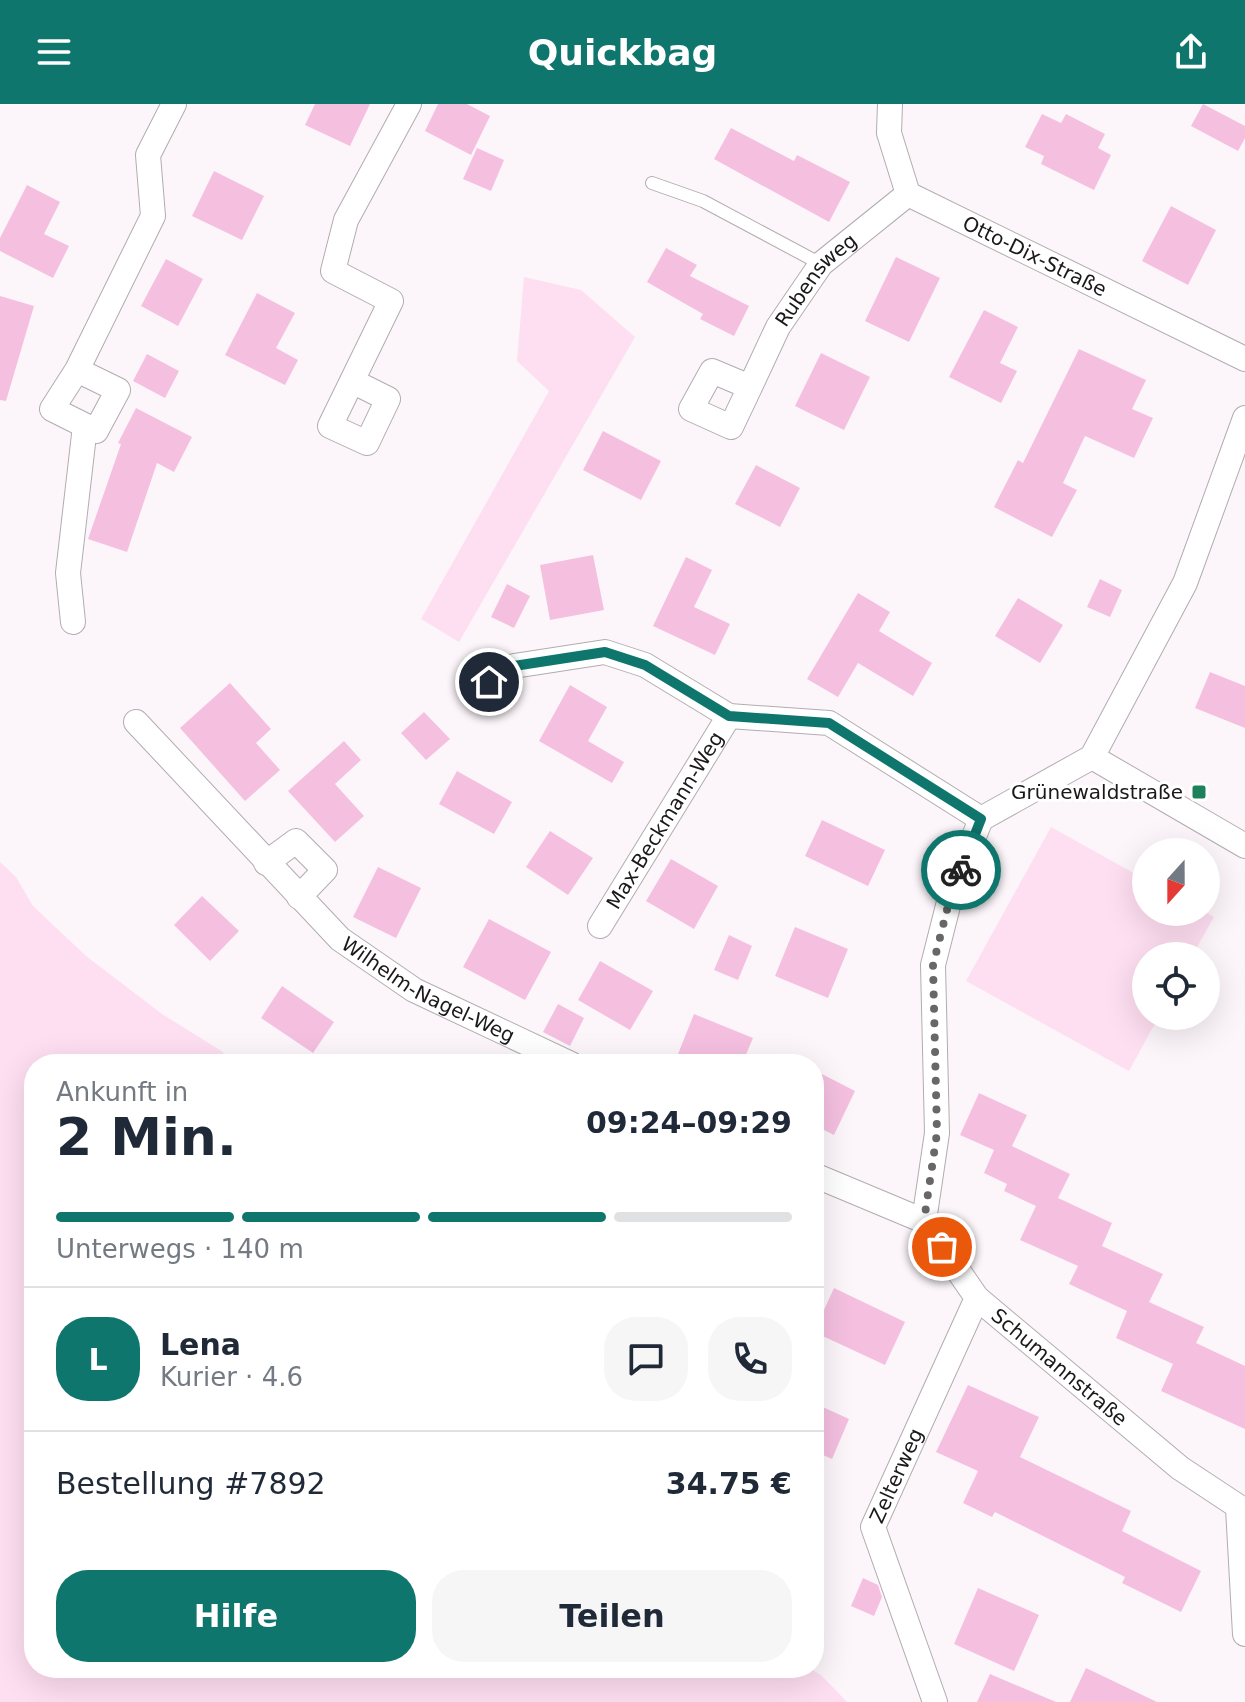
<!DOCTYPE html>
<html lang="de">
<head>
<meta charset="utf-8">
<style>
	body { margin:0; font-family:"DejaVu Sans",sans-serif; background:#f6f6f7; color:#1f2937; height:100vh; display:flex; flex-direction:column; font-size:30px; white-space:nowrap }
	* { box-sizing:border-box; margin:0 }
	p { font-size:26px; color:#747a83 }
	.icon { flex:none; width:44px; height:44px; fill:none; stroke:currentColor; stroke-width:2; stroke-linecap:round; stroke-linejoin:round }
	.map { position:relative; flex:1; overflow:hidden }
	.details { position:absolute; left:24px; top:950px; width:800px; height:624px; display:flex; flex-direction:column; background:#fff; border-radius:32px; box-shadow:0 8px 32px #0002 }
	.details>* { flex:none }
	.needle { width:52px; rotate:201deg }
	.fabs { position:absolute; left:1132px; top:734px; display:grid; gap:16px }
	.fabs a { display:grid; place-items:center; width:88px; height:88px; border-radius:50%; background:#fff; box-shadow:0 8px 32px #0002; font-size:40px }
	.pin { position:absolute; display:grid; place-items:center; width:68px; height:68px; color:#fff; margin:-34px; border:4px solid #fff; border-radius:50%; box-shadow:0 2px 8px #0007 }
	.courier { position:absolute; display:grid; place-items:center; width:80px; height:80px; margin:-40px; border:6px solid #0f766e; border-radius:50%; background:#fff; color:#222; box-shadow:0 2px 10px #0007 }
	.head em { font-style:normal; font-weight:700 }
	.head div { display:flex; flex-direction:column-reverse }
	.head { display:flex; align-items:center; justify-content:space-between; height:136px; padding:0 32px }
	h1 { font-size:52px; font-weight:700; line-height:60px }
	.bar { display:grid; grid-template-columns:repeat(4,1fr); gap:12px 8px; align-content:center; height:96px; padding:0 32px }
	.bar i { height:10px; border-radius:6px; background:#e0e1e3 }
	.bar .current { background:#0f766e }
	.bar p { grid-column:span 4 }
	.line { display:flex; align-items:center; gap:20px; padding:0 32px; border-top:2px solid #e0e1e3 }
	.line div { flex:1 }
	.round { display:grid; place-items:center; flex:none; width:84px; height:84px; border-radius:32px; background:#f6f6f7 }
	.primary-button { display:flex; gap:16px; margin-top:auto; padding:16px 32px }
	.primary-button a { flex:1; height:92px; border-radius:32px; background:#0f766e; color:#fff; font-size:32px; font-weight:700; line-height:92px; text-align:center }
	.primary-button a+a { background:#f6f6f7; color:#1f2937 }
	header { display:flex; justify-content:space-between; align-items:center; height:104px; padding:0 32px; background:#0f766e; color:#fff; font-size:36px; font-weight:700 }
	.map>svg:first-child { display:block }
	.green { fill:#fedef1 }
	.building { fill:#f5c0e0 }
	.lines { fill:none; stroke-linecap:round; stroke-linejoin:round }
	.lane-casing { stroke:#b2acb0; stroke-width:14 }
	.street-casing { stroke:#b2acb0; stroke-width:26 }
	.lane { stroke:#fff; stroke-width:12 }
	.street { stroke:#fff; stroke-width:24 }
	.done { stroke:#696668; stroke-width:8; stroke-dasharray:0 14.4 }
	.route { stroke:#0f766e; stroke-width:10 }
	.poi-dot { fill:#1d815b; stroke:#fff; stroke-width:3 }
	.labels { text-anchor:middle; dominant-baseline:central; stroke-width:6; stroke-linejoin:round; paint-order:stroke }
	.street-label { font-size:20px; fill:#1a1819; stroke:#fff }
	.poi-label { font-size:20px; fill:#1a1819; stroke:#fff; text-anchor:end }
</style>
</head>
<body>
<header><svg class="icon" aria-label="menu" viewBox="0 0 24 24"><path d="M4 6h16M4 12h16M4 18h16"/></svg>Quickbag<svg class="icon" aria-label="share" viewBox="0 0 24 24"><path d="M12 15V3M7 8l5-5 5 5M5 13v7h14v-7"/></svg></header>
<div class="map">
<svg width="1245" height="1598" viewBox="0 0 1245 1598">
	<rect width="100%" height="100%" fill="#fcf6fa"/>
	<path class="green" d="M 524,173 L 581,186 L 635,233 L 459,538 L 421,515 L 549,287 L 517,257 Z
		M 1051,723 L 1146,776 L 1146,808 L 1205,808 L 1214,813 L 1192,852 L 1146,852 L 1146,912 L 1159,912 L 1129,967 L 966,877 Z
		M 0,758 L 16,773 L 33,802 L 86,852 L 162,910 L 223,948 L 227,960 L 34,960 L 34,1564 L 809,1564 L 821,1571 L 847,1598 L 0,1598 Z"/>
	<path class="building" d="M 315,0 L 370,0 L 350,42 L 305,21 Z
		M 438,0 L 467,0 L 490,12 L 471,51 L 425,27 Z
		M 1203,0 L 1245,22 L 1245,34 L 1238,47 L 1191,22 Z
		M 1042,10 L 1061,19 L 1066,10 L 1105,30 L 1098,44 L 1111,51 L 1094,86 L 1041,60 L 1044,52 L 1025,43 Z
		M 731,24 L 794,57 L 797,51 L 850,78 L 829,118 L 714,55 Z
		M 477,44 L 504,56 L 491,87 L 463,75 Z
		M 214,67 L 264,92 L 242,136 L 192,112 Z
		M 27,81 L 60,98 L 44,130 L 69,142 L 53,174 L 0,147 L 0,134 Z
		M 1171,102 L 1216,126 L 1188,181 L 1142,157 Z
		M 666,144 L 697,161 L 690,172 L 749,202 L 734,232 L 700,215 L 703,210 L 647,178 Z
		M 896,153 L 940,174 L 909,238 L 865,217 Z
		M 166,155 L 203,175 L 178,222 L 141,202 Z
		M 257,189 L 295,209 L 276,244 L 298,256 L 285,281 L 225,251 Z
		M 0,192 L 34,202 L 6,297 L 0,296 Z
		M 984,206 L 1018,223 L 1000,259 L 1017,267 L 1001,299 L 949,273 Z
		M 1079,245 L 1146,276 L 1132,305 L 1153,314 L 1134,354 L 1085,332 L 1063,379 L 1077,386 L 1052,433 L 994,403 L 1018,356 L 1023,359 Z
		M 821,249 L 870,273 L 844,326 L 795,302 Z
		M 147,250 L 179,267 L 165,294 L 133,277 Z
		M 136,304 L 192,333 L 174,368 L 157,359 L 127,448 L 88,435 L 121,340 L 118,339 Z
		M 603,327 L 661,357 L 641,396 L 583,366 Z
		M 756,361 L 800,384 L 780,423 L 735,400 Z
		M 593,451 L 604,506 L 550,516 L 540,461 Z
		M 686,453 L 712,466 L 694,503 L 730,520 L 715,551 L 653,522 Z
		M 1100,475 L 1122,486 L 1110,513 L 1087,503 Z
		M 507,480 L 530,492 L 514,524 L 491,513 Z
		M 858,489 L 890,508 L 879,527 L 932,559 L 913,592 L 858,559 L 838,593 L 807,575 Z
		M 1018,494 L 1063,521 L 1040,559 L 995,532 Z
		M 1210,568 L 1245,582 L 1245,624 L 1195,604 Z
		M 230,579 L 271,625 L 256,639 L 280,666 L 245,697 L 180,624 Z
		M 570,581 L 607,603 L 588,637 L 624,658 L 612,679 L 539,637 Z
		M 424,608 L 450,635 L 426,656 L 401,629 Z
		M 344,637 L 361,656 L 335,680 L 364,712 L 335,738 L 288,687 Z
		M 457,667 L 512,698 L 494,730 L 439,700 Z
		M 822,716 L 885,746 L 868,782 L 805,752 Z
		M 550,727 L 593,754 L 568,791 L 526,763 Z
		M 671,755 L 718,782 L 694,825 L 646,797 Z
		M 378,763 L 421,784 L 396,834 L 353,813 Z
		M 202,792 L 239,827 L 210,857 L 174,821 Z
		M 489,815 L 551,848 L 525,896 L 463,863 Z
		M 795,823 L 848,845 L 828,894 L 775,872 Z
		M 729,831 L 752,842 L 738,876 L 714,866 Z
		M 600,857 L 653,887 L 630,926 L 578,896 Z
		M 282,882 L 334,918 L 313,949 L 261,914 Z
		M 558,900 L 584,914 L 570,942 L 543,928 Z
		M 694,910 L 753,934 L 742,960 L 674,960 Z
		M 814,966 L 855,987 L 834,1031 L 814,1021 Z
		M 979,989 L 1027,1011 L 1012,1042 L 1070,1070 L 1058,1094 L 1112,1119 L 1102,1142 L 1163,1170 L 1149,1198 L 1204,1223 L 1196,1239 L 1245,1262 L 1245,1325 L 1161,1287 L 1173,1260 L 1116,1234 L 1127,1207 L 1069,1180 L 1078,1162 L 1020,1136 L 1036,1102 L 1004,1087 L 1007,1080 L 984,1069 L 994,1046 L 960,1031 Z
		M 834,1184 L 905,1218 L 885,1261 L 814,1228 Z
		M 968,1281 L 1039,1313 L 1020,1353 L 1131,1407 L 1122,1427 L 1201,1467 L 1181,1508 L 1122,1479 L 1125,1473 L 995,1408 L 992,1413 L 963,1399 L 978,1367 L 936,1348 Z
		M 814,1299 L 849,1315 L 832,1355 L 814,1347 Z
		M 863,1474 L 878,1481 L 882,1493 L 874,1512 L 851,1502 Z
		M 978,1484 L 1039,1511 L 1014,1567 L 954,1540 Z
		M 1086,1564 L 1157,1598 L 1070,1598 Z
		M 990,1570 L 1056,1598 L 977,1598 Z"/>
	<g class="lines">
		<defs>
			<path id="lane" d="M 652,79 L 703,97 L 821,160"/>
			<g id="street">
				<path id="s1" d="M 890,0 L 889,29 L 908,90 L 1245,255"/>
				<path d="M 77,266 L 118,286 L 96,327 L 52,305 L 77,266 L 153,112 L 148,51 L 174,0"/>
				<path d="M 352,277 L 388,295 L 367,339 L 330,322 L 391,197 L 333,167 L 346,116 L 409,0"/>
				<path id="s2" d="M 750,283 L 731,323 L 691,305 L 712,267 L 750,283 L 778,223 L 821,160 L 908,90"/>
				<path d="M 73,518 L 68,469 L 85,322"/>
				<path d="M 489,578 L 514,562 L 605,548 L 645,561 L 729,612 L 829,619 L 981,715"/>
				<path id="s3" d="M 136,618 L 340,835 L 414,886 L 571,960"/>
				<path d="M 1092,653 L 1245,742"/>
				<path id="s4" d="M 981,715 L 951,790 L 933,861 L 937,1029 L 924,1117 L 977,1194 L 1180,1364 L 1245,1407"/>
				<path d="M 981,715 L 1092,653 L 1185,479 L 1245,314"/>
				<path d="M 266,759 L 296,737 L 325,766 L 299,793"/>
				<path id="s5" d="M 600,822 L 729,612"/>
				<path d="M 814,1071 L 924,1117"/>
				<path d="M 1238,1404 L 1245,1530"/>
				<path id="s6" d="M 935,1598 L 873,1423 L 977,1194"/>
			</g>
		</defs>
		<use href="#lane" class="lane-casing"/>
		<use href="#street" class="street-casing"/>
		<use href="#lane" class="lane"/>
		<use href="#street" class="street"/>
	</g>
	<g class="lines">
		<path class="done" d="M 942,1143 L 924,1117 L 937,1029 L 933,861 L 951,790 L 961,766"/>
		<path class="route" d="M 489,578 L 514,562 L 605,548 L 645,561 L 729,612 L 829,619 L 981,715 L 961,766"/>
	</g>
	<rect class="poi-dot" x="1191" y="680" width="16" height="16" rx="4"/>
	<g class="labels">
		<g class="street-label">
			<text stroke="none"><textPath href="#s1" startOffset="234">Otto-Dix-Straße</textPath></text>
			<text stroke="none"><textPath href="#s2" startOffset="300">Rubensweg</textPath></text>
			<text stroke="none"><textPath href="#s5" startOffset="124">Max-Beckmann-Weg</textPath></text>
			<text stroke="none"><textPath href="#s3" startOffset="400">Wilhelm-Nagel-Weg</textPath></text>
			<text stroke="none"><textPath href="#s4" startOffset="612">Schumannstraße</textPath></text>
			<text stroke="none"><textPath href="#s6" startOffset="242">Zelterweg</textPath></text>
		</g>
		<g class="poi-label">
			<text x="1183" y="688">Grünewaldstraße</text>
		</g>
	</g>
</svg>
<div class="fabs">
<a><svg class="needle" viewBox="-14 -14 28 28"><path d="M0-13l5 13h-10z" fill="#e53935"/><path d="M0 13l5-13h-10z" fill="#747a83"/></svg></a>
<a><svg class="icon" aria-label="locate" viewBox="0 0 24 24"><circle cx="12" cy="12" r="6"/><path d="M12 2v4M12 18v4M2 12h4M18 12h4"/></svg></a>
</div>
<div class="pin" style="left:942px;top:1143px;background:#ea580c"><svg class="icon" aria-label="bag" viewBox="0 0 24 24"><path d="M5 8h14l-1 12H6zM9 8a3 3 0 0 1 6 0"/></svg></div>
<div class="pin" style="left:489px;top:578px;background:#1f2937"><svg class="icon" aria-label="home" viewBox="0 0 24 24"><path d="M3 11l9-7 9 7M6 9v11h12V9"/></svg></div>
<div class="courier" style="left:961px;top:766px"><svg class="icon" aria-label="bike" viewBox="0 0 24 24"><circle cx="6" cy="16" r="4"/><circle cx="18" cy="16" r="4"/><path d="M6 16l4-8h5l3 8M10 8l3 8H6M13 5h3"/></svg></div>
<section class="details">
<div class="head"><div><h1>2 Min.</h1><p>Ankunft in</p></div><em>09:24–09:29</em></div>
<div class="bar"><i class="current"></i><i class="current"></i><i class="current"></i><i></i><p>Unterwegs · 140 m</p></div>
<div class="line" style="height:144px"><b class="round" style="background:#0f766e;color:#fff">L</b><div><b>Lena</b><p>Kurier · 4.6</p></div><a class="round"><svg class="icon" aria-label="chat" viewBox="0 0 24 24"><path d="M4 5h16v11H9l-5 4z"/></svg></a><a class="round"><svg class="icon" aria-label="phone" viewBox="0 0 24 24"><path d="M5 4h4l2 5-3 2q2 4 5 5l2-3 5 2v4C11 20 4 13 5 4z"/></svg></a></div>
<div class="line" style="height:104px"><div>Bestellung #7892</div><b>34.75 €</b></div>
<div class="primary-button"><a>Hilfe</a><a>Teilen</a></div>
</section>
</div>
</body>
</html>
